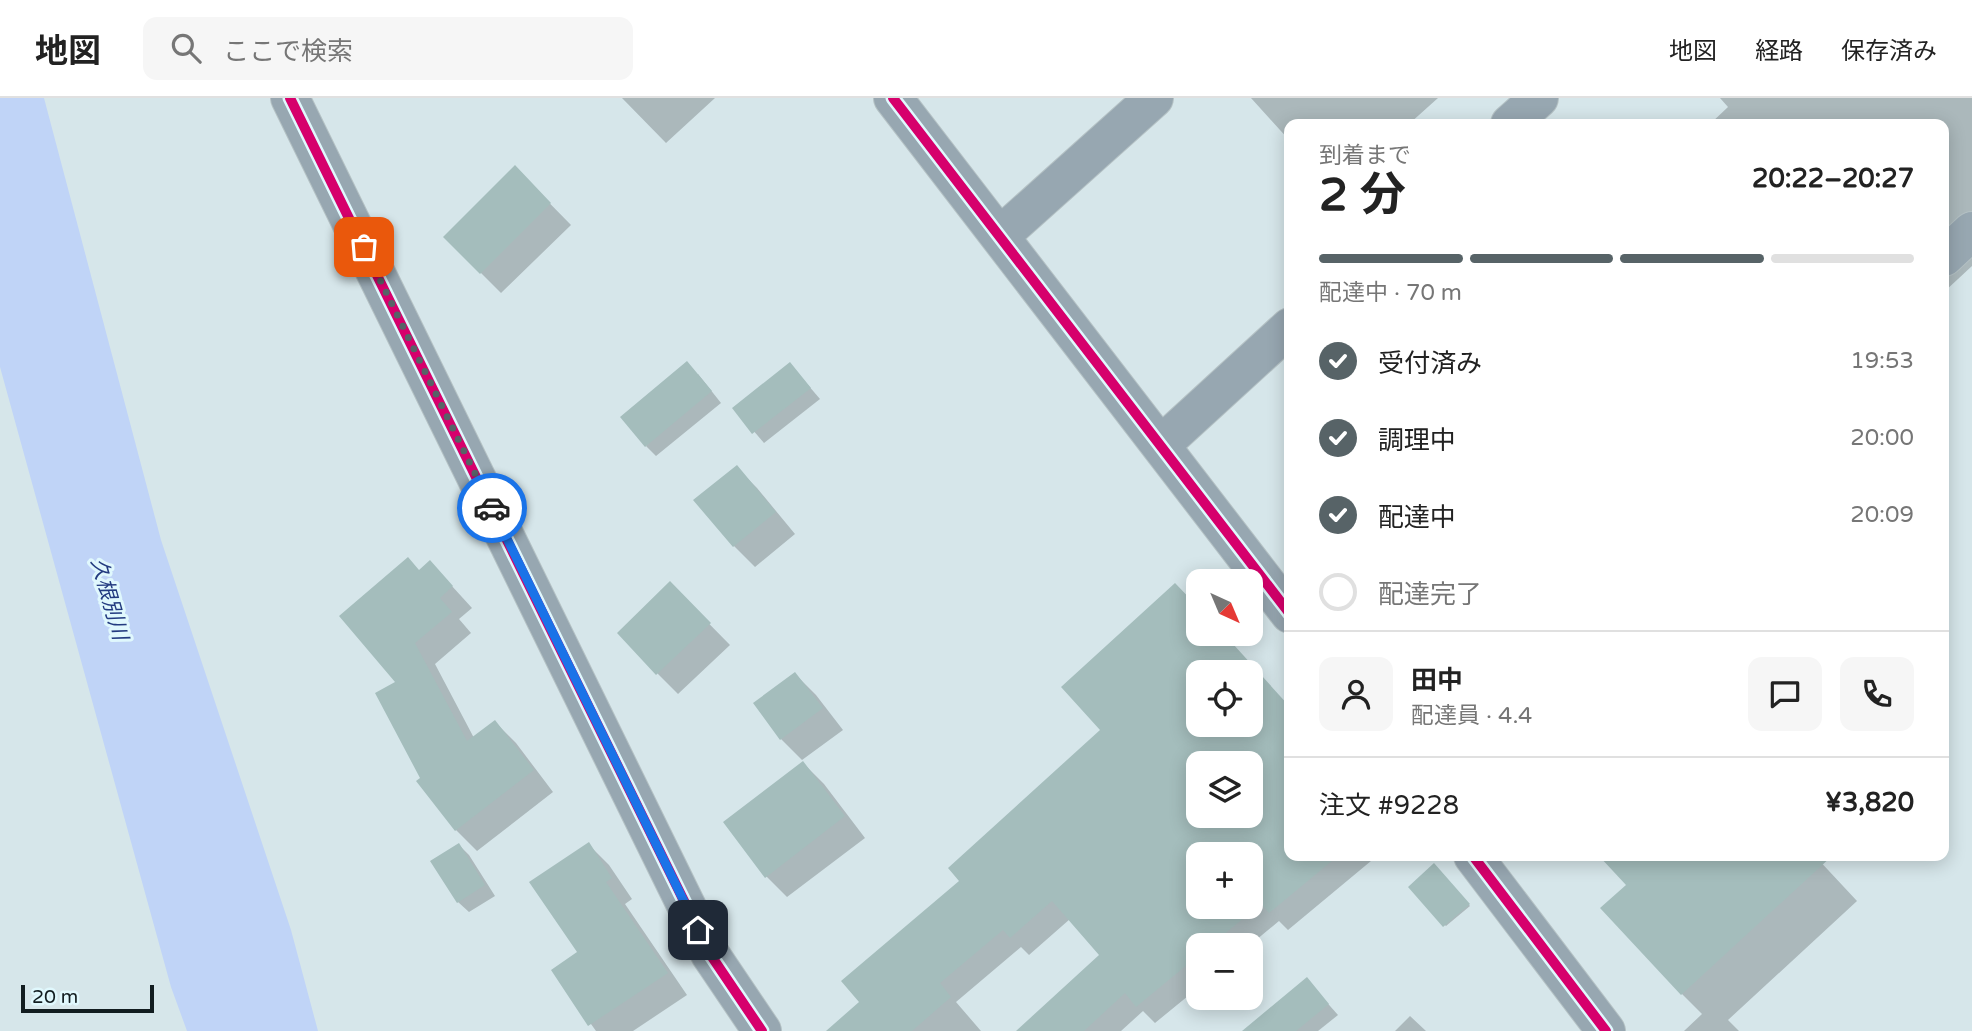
<!DOCTYPE html>
<html lang="ja">
<head>
<meta charset="utf-8">
<style>
	body { margin:0; font-family:"Varela Round","Noto Sans JP",sans-serif; background:#f6f6f6; color:#222; height:100vh; display:flex; flex-direction:column; font-size:26px; white-space:nowrap }
	* { box-sizing:border-box; margin:0 }
	p { font-size:23px; color:#767676 }
	.icon { flex:none; width:38px; height:38px; fill:none; stroke:currentColor; stroke-width:2; stroke-linecap:round; stroke-linejoin:round }
	.map { position:relative; flex:1; overflow:hidden }
	.drawer { position:absolute; left:1284px; top:21px; width:665px; height:742px; display:flex; flex-direction:column; background:#fff; border-radius:14px; box-shadow:0 4px 18px #0003 }
	.drawer>* { flex:none }
	.needle { width:46px; rotate:136deg }
	.fabs { position:absolute; left:1186px; top:471px; display:grid; gap:14px }
	.fabs a { display:grid; place-items:center; width:77px; height:77px; border-radius:14px; background:#fff; box-shadow:0 4px 18px #0003; font-size:35px }
	.scale { position:absolute; left:21px; bottom:18px; width:133px; box-sizing:border-box; padding-left:7px; border:4px solid #121d20; border-top:0; font-size:19px; line-height:24px; white-space:nowrap; color:#121d20; -webkit-text-stroke:5px #e0f8fd; paint-order:stroke }
	.pin { position:absolute; display:grid; place-items:center; width:60px; height:60px; color:#fff; margin:-30px; border-radius:14px; box-shadow:0 4px 10px #0006 }
	.courier { position:absolute; display:grid; place-items:center; width:70px; height:70px; margin:-35px; border:5px solid #1a73e8; border-radius:50%; background:#fff; color:#222; box-shadow:0 2px 9px #0007 }
	.overview em { font-style:normal; font-weight:700 }
	.overview div { display:flex; flex-direction:column-reverse }
	.overview { display:flex; align-items:center; justify-content:space-between; height:119px; padding:0 35px }
	h1 { font-size:46px; font-weight:700; line-height:52px }
	.bar { display:grid; grid-template-columns:repeat(4,1fr); gap:10px 7px; align-content:center; height:84px; padding:0 35px }
	.bar i { height:9px; border-radius:5px; background:#e0e0e0 }
	.bar .selected { background:#576367 }
	.bar p { grid-column:span 4 }
	.line { display:flex; align-items:center; gap:18px; padding:0 35px; border-top:2px solid #e0e0e0 }
	.line div { flex:1 }
	.round { display:grid; place-items:center; flex:none; width:74px; height:74px; border-radius:14px; background:#f6f6f6 }
	ol { padding:0 35px; list-style:none }
	li { display:flex; align-items:center; gap:21px; height:77px }
	li p { margin-inline-start:auto }
	li .icon { padding:7px; border-radius:50%; background:#576367; color:#fff; stroke-width:4 }
	li:last-child { color:#767676 }
	li i { width:38px; height:38px; border:4px solid #e0e0e0; border-radius:50% }
	header { display:flex; align-items:center; gap:42px; box-sizing:border-box; height:98px; padding:0 35px; background:#fff; border-bottom:2px solid #e0e0e0 }
	header strong { font-size:33px }
	nav { display:flex; gap:38px; margin-inline-start:auto; font-size:24px }
	.search { width:490px; height:63px; background:#f6f6f6; display:flex; align-items:center; gap:18px; box-sizing:border-box; padding:0 24px; border-radius:14px; color:#767676; font-size:26px }
	.map>svg:first-child { display:block }
	.water { fill:#c0d4f7 }
	.shadow { fill:#0003; fill-rule:evenodd }
	.building { fill:#a4bdbc; fill-rule:evenodd }
	.lines { fill:none; stroke-linecap:round; stroke-linejoin:round }
	.minor-casing { stroke:#b4c1c4; stroke-width:40 }
	.minor { stroke:#97a7b1; stroke-width:38 }
	.cycleway-casing { stroke:#e0f8fd; stroke-width:15 }
	.cycleway { stroke:#d6006c; stroke-width:10 }
	.done { stroke:#576367; stroke-width:7; stroke-dasharray:0 12.6 }
	.route { stroke:#1a73e8; stroke-width:9 }
	.labels { text-anchor:middle; dominant-baseline:central; stroke-width:6; stroke-linejoin:round; paint-order:stroke }
	.water-label { font-size:21px; font-style:italic; fill:#233b80; stroke:#e0f8fd }
</style>
</head>
<body>
<header>
<strong>地図</strong>
<div class="search"><svg class="icon" aria-label="search" viewBox="0 0 24 24"><circle cx="10" cy="10" r="6"/><path d="M15 15l6 6"/></svg>ここで検索</div>
<nav><a>地図</a><a>経路</a><a>保存済み</a></nav>
</header>
<div class="map">
<svg width="1972" height="933" viewBox="0 0 1972 933">
	<rect width="100%" height="100%" fill="#d6e6ea"/>
	<path class="water" d="M 0,0 L 44,0 L 161,442 L 291,832 L 318,933 L 187,933 L 171,889 L 0,269 Z"/>
	<path class="shadow" d="M 622,0 L 715,0 L 666,45 Z
		M 1251,0 L 1438,0 L 1409,26 L 1290,26 L 1290,43 Z
		M 1720,0 L 1972,0 L 1972,168 L 1944,194 L 1944,26 L 1710,26 L 1728,9 Z
		M 515,70 L 571,127 L 501,195 L 445,139 Z
		M 790,266 L 820,301 L 764,345 L 734,310 Z
		M 698,276 L 721,305 L 656,358 L 646,348 Z
		M 736,369 L 757,390 L 795,436 L 755,469 L 734,448 L 696,403 Z
		M 430,464 L 472,510 L 459,521 L 471,535 L 435,566 L 474,640 L 495,624 L 516,645 L 553,694 L 477,753 L 456,732 L 422,680 L 398,585 L 420,473 Z
		M 670,486 L 730,547 L 678,596 L 657,575 Z
		M 1199,536 L 1221,536 L 1290,610 L 1290,758 L 1377,758 L 1288,832 L 1279,823 L 1250,847 L 1199,847 L 1199,889 L 1155,925 L 1143,913 L 1121,933 L 1019,933 L 1102,857 L 1070,821 L 1029,857 L 1021,849 L 956,904 L 981,933 L 886,933 L 961,783 L 1102,632 ZM 1199,574 L 1251,574 L 1251,626 L 1199,626 ZM 1199,665 L 1251,665 L 1251,718 L 1199,718 ZM 1199,756 L 1251,756 L 1251,808 L 1199,808 Z
		M 795,576 L 816,597 L 843,632 L 802,662 L 781,641 Z
		M 803,665 L 824,686 L 865,740 L 787,799 L 766,778 Z
		M 459,747 L 469,757 L 495,798 L 469,814 L 458,804 Z
		M 589,747 L 609,767 L 632,801 L 625,806 L 687,897 L 633,933 L 596,933 L 553,873 L 580,855 Z
		M 1601,758 L 1815,758 L 1857,803 L 1728,922 L 1739,933 L 1684,933 L 1702,916 L 1682,896 L 1628,787 Z
		M 1444,778 L 1470,808 L 1446,828 L 1435,818 Z
		M 1307,882 L 1338,917 L 1318,933 L 1245,933 Z
		M 1410,918 L 1426,933 L 1395,933 Z"/>
	<path class="building" d="M 515,67 L 551,105 L 480,176 L 443,139 Z
		M 687,263 L 712,293 L 645,349 L 620,319 Z
		M 790,264 L 811,290 L 752,336 L 732,310 Z
		M 737,367 L 776,414 L 733,449 L 693,402 Z
		M 408,459 L 419,472 L 430,462 L 453,488 L 440,500 L 452,514 L 415,545 L 467,643 L 495,622 L 534,672 L 455,733 L 416,683 L 420,680 L 375,595 L 395,584 L 339,518 Z
		M 670,483 L 711,525 L 656,577 L 617,535 Z
		M 1175,485 L 1199,510 L 1199,536 L 1224,536 L 1290,609 L 1290,758 L 1338,758 L 1269,815 L 1261,806 L 1211,847 L 1199,847 L 1199,857 L 1136,909 L 1125,895 L 1084,933 L 1016,933 L 1099,857 L 1052,803 L 1010,840 L 1003,832 L 940,885 L 951,899 L 912,933 L 826,933 L 859,904 L 841,883 L 959,783 L 948,770 L 1100,632 L 1061,589 ZM 1199,574 L 1251,574 L 1251,626 L 1199,626 ZM 1199,665 L 1251,665 L 1251,718 L 1199,718 ZM 1199,756 L 1251,756 L 1251,808 L 1199,808 Z
		M 795,574 L 823,610 L 780,642 L 753,605 Z
		M 803,663 L 845,718 L 765,780 L 723,724 Z
		M 589,744 L 612,780 L 606,784 L 668,875 L 588,928 L 551,872 L 577,854 L 529,784 Z
		M 459,745 L 485,787 L 457,805 L 430,763 Z
		M 1599,758 L 1832,758 L 1681,897 L 1600,810 L 1626,787 Z
		M 1434,765 L 1470,806 L 1443,829 L 1408,789 Z
		M 1307,879 L 1329,906 L 1296,933 L 1242,933 Z"/>
	<g class="lines">
		<defs>
			<path id="minor" d="M 290,0 L 710,856 L 762,933
				M 893,0 L 1290,516
				M 1510,26 L 1539,0
				M 1000,138 L 1154,0
				M 1944,159 L 1972,133
				M 1161,347 L 1290,229
				M 1473,758 L 1606,933"/>
		</defs>
		<use href="#minor" class="minor-casing"/>
		<use href="#minor" class="minor"/>
		<defs>
			<path id="cycleway" d="M 290,0 L 710,856 L 762,933
				M 893,0 L 1290,516
				M 1473,758 L 1606,933"/>
		</defs>
		<use href="#cycleway" class="cycleway-casing"/>
		<use href="#cycleway" class="cycleway"/>
	</g>
	<g class="lines">
		<path class="done" d="M 364,149 L 492,410"/>
		<path class="route" d="M 492,410 L 698,832"/>
	</g>
	<g class="labels">
		<g class="water-label">
			<text transform="translate(109 501) rotate(74)">久根別川</text>
		</g>
	</g>
</svg>
<div class="fabs">
<a><svg class="needle" viewBox="-14 -14 28 28"><path d="M0-13l5 13h-10z" fill="#e53935"/><path d="M0 13l5-13h-10z" fill="#767676"/></svg></a>
<a><svg class="icon" aria-label="locate" viewBox="0 0 24 24"><circle cx="12" cy="12" r="6"/><path d="M12 2v4M12 18v4M2 12h4M18 12h4"/></svg></a>
<a><svg class="icon" aria-label="layers" viewBox="0 0 24 24"><path d="M12 4l9 5-9 5-9-5zM3 14l9 5 9-5"/></svg></a>
<a>+</a>
<a>−</a>
</div>
<div class="scale">20 m</div>
<div class="pin" style="left:364px;top:149px;background:#ea580c"><svg class="icon" aria-label="bag" viewBox="0 0 24 24"><path d="M5 8h14l-1 12H6zM9 8a3 3 0 0 1 6 0"/></svg></div>
<div class="pin" style="left:698px;top:832px;background:#1f2937"><svg class="icon" aria-label="home" viewBox="0 0 24 24"><path d="M3 11l9-7 9 7M6 9v11h12V9"/></svg></div>
<div class="courier" style="left:492px;top:410px"><svg class="icon" aria-label="car" viewBox="0 0 24 24"><path d="M5 17H2v-5l4-1 3-4h7l3 4 3 1v5h-3M9 17h6M6 11h13"/><circle cx="7" cy="17" r="2"/><circle cx="17" cy="17" r="2"/></svg></div>
<section class="drawer">
<div class="overview"><div><h1>2 分</h1><p>到着まで</p></div><em>20:22–20:27</em></div>
<div class="bar"><i class="selected"></i><i class="selected"></i><i class="selected"></i><i></i><p>配達中 · 70 m</p></div>
<ol>
<li><svg class="icon" aria-label="check" viewBox="0 0 24 24"><path d="M5 12l5 5 9-10"/></svg>受付済み<p>19:53</p></li>
<li><svg class="icon" aria-label="check" viewBox="0 0 24 24"><path d="M5 12l5 5 9-10"/></svg>調理中<p>20:00</p></li>
<li><svg class="icon" aria-label="check" viewBox="0 0 24 24"><path d="M5 12l5 5 9-10"/></svg>配達中<p>20:09</p></li>
<li><i></i>配達完了</li>
</ol>
<div class="line" style="height:126px"><a class="round"><svg class="icon" aria-label="person" viewBox="0 0 24 24"><circle cx="12" cy="8" r="4"/><path d="M4 21q1-7 8-7t8 7"/></svg></a><div><b>田中</b><p>配達員 · 4.4</p></div><a class="round"><svg class="icon" aria-label="chat" viewBox="0 0 24 24"><path d="M4 5h16v11H9l-5 4z"/></svg></a><a class="round"><svg class="icon" aria-label="phone" viewBox="0 0 24 24"><path d="M5 4h4l2 5-3 2q2 4 5 5l2-3 5 2v4C11 20 4 13 5 4z"/></svg></a></div>
<div class="line" style="height:91px"><div>注文 #9228</div><b>¥3,820</b></div>
</section>
</div>
</body>
</html>
